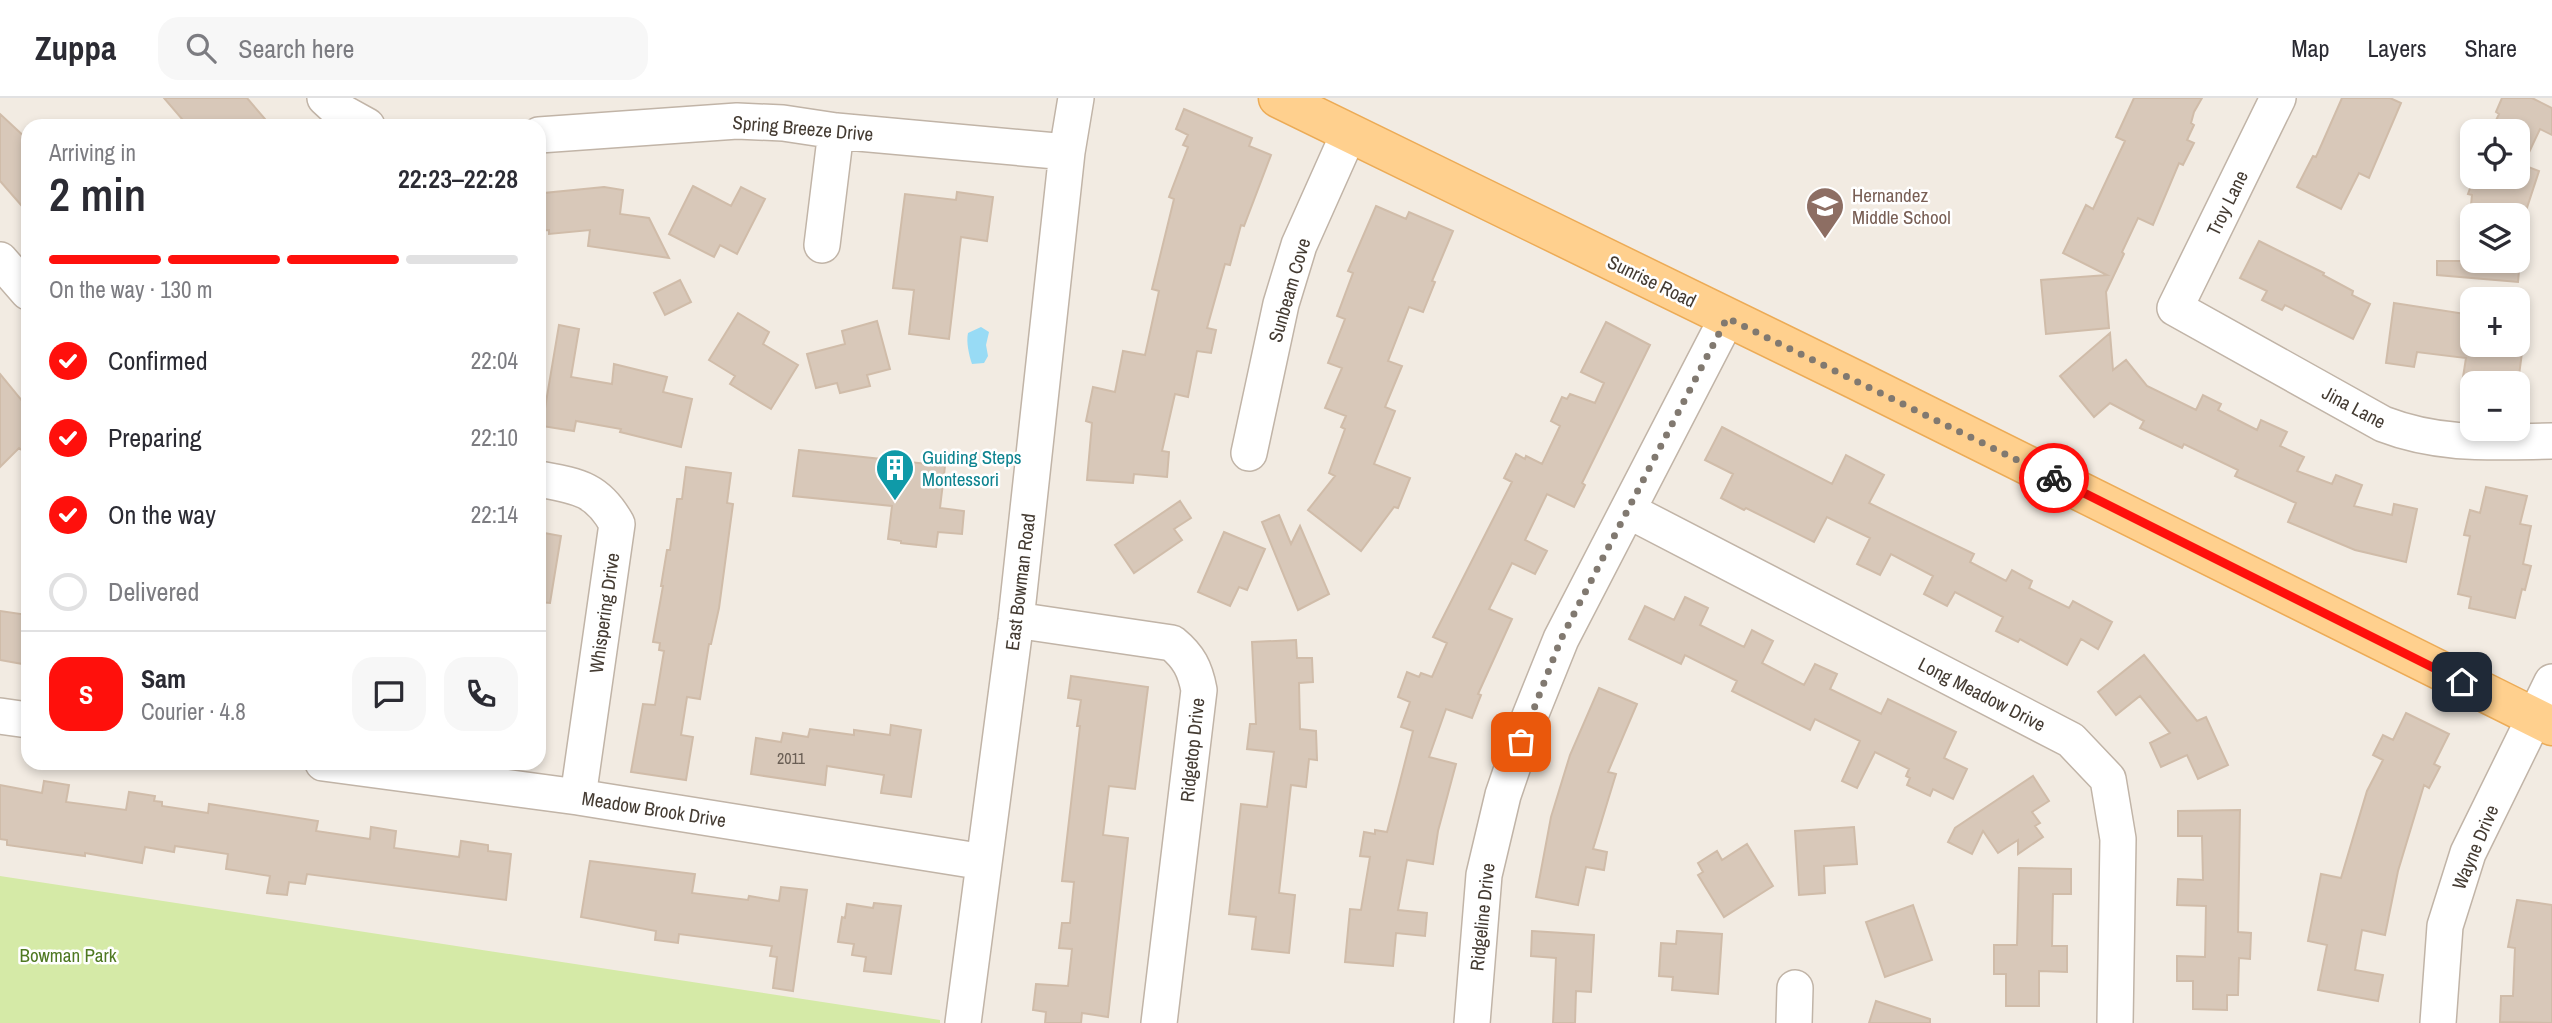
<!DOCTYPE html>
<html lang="en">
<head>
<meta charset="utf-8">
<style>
	body { margin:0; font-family:"Archivo Narrow",sans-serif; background:#f7f7f7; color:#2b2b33; height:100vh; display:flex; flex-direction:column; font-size:26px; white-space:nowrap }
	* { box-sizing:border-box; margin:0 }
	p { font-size:23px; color:#7c7c81 }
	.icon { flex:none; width:38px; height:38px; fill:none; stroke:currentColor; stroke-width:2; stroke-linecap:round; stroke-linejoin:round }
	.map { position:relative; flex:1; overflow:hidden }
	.side { position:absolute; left:21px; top:21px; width:525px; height:651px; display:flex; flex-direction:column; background:#fff; border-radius:21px; box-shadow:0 4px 10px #0003 }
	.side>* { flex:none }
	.fabs { position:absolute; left:2460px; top:21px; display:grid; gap:14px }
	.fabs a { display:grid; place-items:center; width:70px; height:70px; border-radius:14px; background:#fff; box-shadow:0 4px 10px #0003; font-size:35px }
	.pin { position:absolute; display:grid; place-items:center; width:60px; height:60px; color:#fff; margin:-30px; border-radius:14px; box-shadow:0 4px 10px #0006 }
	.courier { position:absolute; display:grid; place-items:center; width:70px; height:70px; margin:-35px; border:5px solid #ff100c; border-radius:50%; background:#fff; color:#222; box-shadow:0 2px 9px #0007 }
	.summary em { font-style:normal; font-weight:600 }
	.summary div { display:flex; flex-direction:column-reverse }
	.summary { display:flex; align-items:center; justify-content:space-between; height:119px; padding:0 28px }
	h1 { font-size:46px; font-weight:600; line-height:52px }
	.bar { display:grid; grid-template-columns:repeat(4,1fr); gap:10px 7px; align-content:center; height:84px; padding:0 28px }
	.bar i { height:9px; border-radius:5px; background:#e1e1e2 }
	.bar .current { background:#ff100c }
	.bar p { grid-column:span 4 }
	.line { display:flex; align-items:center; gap:18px; padding:0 28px; border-top:2px solid #e1e1e2 }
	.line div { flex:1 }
	.round { display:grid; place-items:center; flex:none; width:74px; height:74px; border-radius:21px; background:#f7f7f7 }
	ol { padding:0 28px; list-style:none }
	li { display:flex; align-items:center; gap:21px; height:77px }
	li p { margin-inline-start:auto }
	li .icon { padding:7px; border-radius:50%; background:#ff100c; color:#fff; stroke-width:4 }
	li:last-child { color:#7c7c81 }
	li i { width:38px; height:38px; border:4px solid #e1e1e2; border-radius:50% }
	header { display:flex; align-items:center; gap:42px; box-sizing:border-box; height:98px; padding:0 35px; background:#fff; border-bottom:2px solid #e1e1e2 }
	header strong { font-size:33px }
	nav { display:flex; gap:38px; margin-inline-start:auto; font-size:24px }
	.search { width:490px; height:63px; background:#f7f7f7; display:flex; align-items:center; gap:18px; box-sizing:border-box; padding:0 24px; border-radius:21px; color:#7c7c81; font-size:26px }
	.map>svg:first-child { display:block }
	.green { fill:#d5eaa7 }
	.water { fill:#98dbf5 }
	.building { fill:#d8c8b9; stroke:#d0bca9; stroke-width:2 }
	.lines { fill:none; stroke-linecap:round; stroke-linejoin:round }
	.minor-casing { stroke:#c1b4a7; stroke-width:38 }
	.major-casing { stroke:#ecab56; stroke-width:41 }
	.minor { stroke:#fff; stroke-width:35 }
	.major { stroke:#ffd08e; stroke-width:38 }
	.done { stroke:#817970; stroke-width:7; stroke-dasharray:0 12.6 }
	.route { stroke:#ff100c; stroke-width:9 }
	.labels { text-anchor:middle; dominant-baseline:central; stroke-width:5; stroke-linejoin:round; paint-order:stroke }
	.number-label { font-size:16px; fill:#695e54 }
	.street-label { font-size:19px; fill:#443b32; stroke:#fff }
	.education-label { font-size:19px; fill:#785e54; stroke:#fff; text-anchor:start }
	.culture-label { font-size:19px; fill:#0d838f; stroke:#fff; text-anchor:start }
	.park-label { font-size:19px; fill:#4f7922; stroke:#fff }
</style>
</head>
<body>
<header>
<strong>Zuppa</strong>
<div class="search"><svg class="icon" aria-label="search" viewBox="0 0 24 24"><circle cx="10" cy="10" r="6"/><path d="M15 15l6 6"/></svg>Search here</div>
<nav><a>Map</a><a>Layers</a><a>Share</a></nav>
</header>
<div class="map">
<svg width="2552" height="925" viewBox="0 0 2552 925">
	<rect width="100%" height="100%" fill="#f2ebe2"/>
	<path class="green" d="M 0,778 L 940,922 L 940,925 L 0,925 Z"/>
	<path class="water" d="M 981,229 L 989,234 L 986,247 L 988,258 L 984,265 L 972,266 C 969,257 966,244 968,235 Z"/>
	<path class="building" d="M 164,0 L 247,0 L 271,28 L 188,28 Z
		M 2134,0 L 2202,0 L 2194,14 L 2191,25 L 2194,27 L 2187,42 L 2194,45 L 2183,67 L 2179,65 L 2153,127 L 2138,120 L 2122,154 L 2124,156 L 2106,194 L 2109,230 L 2046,236 L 2041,182 L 2107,177 L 2063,155 L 2086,107 L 2093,111 L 2125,43 L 2116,39 Z
		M 2342,0 L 2390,0 L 2401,5 L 2369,80 L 2359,75 L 2341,111 L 2297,89 L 2313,58 L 2316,59 Z
		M 2502,0 L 2532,0 L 2552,10 L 2552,37 L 2540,31 L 2523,67 L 2539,73 L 2522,125 L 2518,125 L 2518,117 L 2501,117 L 2471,107 L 2472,97 L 2468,96 L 2474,79 L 2518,79 L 2518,33 L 2491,33 L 2499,16 L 2496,14 Z
		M 1184,11 L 1252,40 L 1249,48 L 1271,57 L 1244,128 L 1241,127 L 1230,167 L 1225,166 L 1207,230 L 1216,232 L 1211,255 L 1197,253 L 1188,299 L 1175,296 L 1162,353 L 1169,354 L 1167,379 L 1134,376 L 1133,385 L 1087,382 L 1092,325 L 1086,323 L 1093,289 L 1115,294 L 1123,253 L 1145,257 L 1159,193 L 1152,191 L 1174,101 L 1169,99 L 1188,49 L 1183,47 L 1188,37 L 1176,31 Z
		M 0,16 L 28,42 L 28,115 L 0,83 Z
		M 693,88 L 731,108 L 741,89 L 765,101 L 737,156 L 720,147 L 714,159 L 669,136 Z
		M 604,89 L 623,92 L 620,116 L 649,120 L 669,160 L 588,148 L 590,132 L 549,136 L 549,132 L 539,133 L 539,97 L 544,97 L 544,95 Z
		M 957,94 L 993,99 L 987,143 L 961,139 L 949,241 L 909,236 L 914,192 L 893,190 L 905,96 L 956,102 Z
		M 1376,108 L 1406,121 L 1409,114 L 1453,133 L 1432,183 L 1435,184 L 1423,214 L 1409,209 L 1388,263 L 1402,268 L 1385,309 L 1395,313 L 1374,366 L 1410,380 L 1398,410 L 1394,409 L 1361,453 L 1308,412 L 1335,378 L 1329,375 L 1345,331 L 1341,329 L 1346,318 L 1325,310 L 1342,270 L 1328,265 L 1345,221 L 1337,218 L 1353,175 L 1348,173 Z
		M 2259,143 L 2324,175 L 2323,177 L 2353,193 L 2352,197 L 2370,206 L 2353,241 L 2285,207 L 2282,212 L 2262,202 L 2267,193 L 2240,180 Z
		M 2437,163 L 2520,163 L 2518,184 L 2437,177 Z
		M 680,182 L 691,204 L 665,217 L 654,195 Z
		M 2394,205 L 2472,217 L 2469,232 L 2473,232 L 2473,247 L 2523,247 L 2518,285 L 2463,279 L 2466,260 L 2417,254 L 2414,269 L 2386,265 Z
		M 738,215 L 769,234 L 763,246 L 798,267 L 771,311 L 730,286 L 735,278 L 709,262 Z
		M 877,223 L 890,271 L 867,277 L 870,288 L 840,295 L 837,285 L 816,290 L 807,256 L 845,246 L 842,233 Z
		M 1606,224 L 1650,247 L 1582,385 L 1585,387 L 1574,409 L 1547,396 L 1525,442 L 1547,453 L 1535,476 L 1512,465 L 1489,511 L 1512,521 L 1478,596 L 1481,597 L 1472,620 L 1446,611 L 1429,659 L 1456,666 L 1438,733 L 1433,766 L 1407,762 L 1398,812 L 1427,815 L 1425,838 L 1396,835 L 1393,868 L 1345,864 L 1350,811 L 1361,812 L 1370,759 L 1360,758 L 1364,734 L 1375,736 L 1375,732 L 1387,734 L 1413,633 L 1401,629 L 1410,604 L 1398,599 L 1407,574 L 1419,579 L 1421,575 L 1432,579 L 1447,545 L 1433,539 L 1512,384 L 1504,380 L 1516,356 L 1525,361 L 1526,358 L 1542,366 L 1560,328 L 1551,323 L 1562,299 L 1567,301 L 1570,296 L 1595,305 L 1604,285 L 1581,274 Z
		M 559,227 L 579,231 L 571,279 L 612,286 L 614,266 L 667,279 L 663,294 L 692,301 L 681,349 L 620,334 L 621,331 L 576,323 L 574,333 L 542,328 Z
		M 2110,235 L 2113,272 L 2126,262 L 2147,288 L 2196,312 L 2203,297 L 2221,306 L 2218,312 L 2257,332 L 2261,322 L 2287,334 L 2280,348 L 2304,359 L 2297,373 L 2332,386 L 2336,377 L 2362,387 L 2354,408 L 2392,417 L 2394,406 L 2417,411 L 2406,464 L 2355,452 L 2288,424 L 2296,405 L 2235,378 L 2238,372 L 2184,346 L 2182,350 L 2140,330 L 2144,323 L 2110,305 L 2094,319 L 2060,278 Z
		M 0,276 L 28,310 L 28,357 L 19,350 L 0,369 Z
		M 1722,329 L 1832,386 L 1846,357 L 1884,377 L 1869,405 L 1974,456 L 1970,464 L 2006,483 L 2012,472 L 2032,483 L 2029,490 L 2069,510 L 2073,503 L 2112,524 L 2098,551 L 2081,541 L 2067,567 L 2020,541 L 2018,544 L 1996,533 L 2003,519 L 1955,494 L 1947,508 L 1924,496 L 1933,478 L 1891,456 L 1880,477 L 1857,466 L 1870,440 L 1827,419 L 1814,444 L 1746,410 L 1744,412 L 1721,400 L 1733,376 L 1705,362 Z
		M 799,352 L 945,368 L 940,410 L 964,413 L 962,436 L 938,434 L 936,449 L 901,445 L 901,443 L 888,441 L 892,408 L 793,398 Z
		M 686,369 L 731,375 L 727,405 L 733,406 L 719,510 L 711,546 L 709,546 L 700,601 L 687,599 L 681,637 L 693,639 L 686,682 L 631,674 L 643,606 L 655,607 L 664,553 L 659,552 L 660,545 L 653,544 L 663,488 L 661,488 L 667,452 L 670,452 L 677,401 L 682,401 Z
		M 2486,389 L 2527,398 L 2520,426 L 2531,428 L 2523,466 L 2531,468 L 2525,492 L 2522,491 L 2515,520 L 2469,510 L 2471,499 L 2458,496 L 2470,438 L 2464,437 L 2470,412 L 2480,415 Z
		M 1180,403 L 1191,420 L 1174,431 L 1182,442 L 1134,475 L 1115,447 Z
		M 1279,417 L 1291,446 L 1300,428 L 1329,496 L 1298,512 L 1262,424 Z
		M 539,434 L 561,438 L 550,505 L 539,504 Z
		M 1224,434 L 1265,451 L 1247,492 L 1239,489 L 1230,508 L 1198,494 Z
		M 1685,499 L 1708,510 L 1700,527 L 1744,549 L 1752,532 L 1773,543 L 1762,565 L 1804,587 L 1815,566 L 1837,576 L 1830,591 L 1881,616 L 1888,601 L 1956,634 L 1944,660 L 1967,671 L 1953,701 L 1933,691 L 1930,698 L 1907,687 L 1910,680 L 1906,678 L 1909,671 L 1875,654 L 1857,690 L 1842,683 L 1860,643 L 1815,621 L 1810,632 L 1732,593 L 1737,583 L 1685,557 L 1681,566 L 1629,541 L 1645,508 L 1674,522 Z
		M 0,513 L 28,517 L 28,567 L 0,562 Z
		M 1296,542 L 1297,560 L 1312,560 L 1313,584 L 1299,585 L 1300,631 L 1316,633 L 1317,662 L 1309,661 L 1306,689 L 1291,687 L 1279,795 L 1295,797 L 1289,855 L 1252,851 L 1256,819 L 1229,816 L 1241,706 L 1267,709 L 1274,654 L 1247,651 L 1250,626 L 1256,626 L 1252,544 Z
		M 2144,557 L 2197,623 L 2206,619 L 2228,667 L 2198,681 L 2187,657 L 2161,669 L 2150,645 L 2170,635 L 2140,598 L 2116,617 L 2098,594 Z
		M 1071,578 L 1148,589 L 1135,691 L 1109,688 L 1103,737 L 1128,740 L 1108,919 L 1082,915 L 1081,925 L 1045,925 L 1046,914 L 1033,912 L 1036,886 L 1068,888 L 1072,851 L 1059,850 L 1062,825 L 1070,825 L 1074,784 L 1062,783 L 1080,628 L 1077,628 L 1081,602 L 1068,600 Z
		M 1599,590 L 1637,606 L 1608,674 L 1616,676 L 1593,751 L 1607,754 L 1604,772 L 1586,769 L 1578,807 L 1536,799 L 1551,719 L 1570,657 Z
		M 2406,615 L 2449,636 L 2434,666 L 2440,669 L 2429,690 L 2424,687 L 2398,773 L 2385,837 L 2362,832 L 2355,872 L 2383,877 L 2378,903 L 2318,892 L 2327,847 L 2308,843 L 2321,776 L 2341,780 L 2367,693 L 2383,662 L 2373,657 L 2383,637 L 2393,642 Z
		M 891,627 L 921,632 L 911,699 L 881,695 L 884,677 L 827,668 L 825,687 L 751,676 L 756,640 L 781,644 L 783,635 L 808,639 L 810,631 L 854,637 L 854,632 L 890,637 Z
		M 2033,678 L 2049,703 L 2032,714 L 2040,725 L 2035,728 L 2043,739 L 2018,756 L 2018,742 L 1998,755 L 1983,733 L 1972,756 L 1948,744 L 1955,730 Z
		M 44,683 L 69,687 L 66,704 L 126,712 L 129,694 L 155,698 L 154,703 L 162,704 L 162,708 L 208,715 L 209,706 L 318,723 L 316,733 L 370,741 L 371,729 L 396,733 L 394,750 L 459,759 L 461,743 L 488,747 L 488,753 L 511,756 L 506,802 L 307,776 L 305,786 L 289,784 L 287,797 L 267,795 L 270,778 L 226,771 L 228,756 L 175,748 L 174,754 L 145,749 L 142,765 L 85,755 L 85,758 L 7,747 L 7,742 L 0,741 L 0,687 L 42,695 Z
		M 2240,712 L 2238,834 L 2251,835 L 2250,861 L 2239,860 L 2238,897 L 2227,897 L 2227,912 L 2193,911 L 2193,883 L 2177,883 L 2177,858 L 2205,859 L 2206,808 L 2177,807 L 2178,781 L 2203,782 L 2202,738 L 2178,738 L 2178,713 Z
		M 1854,729 L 1857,766 L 1824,768 L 1825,795 L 1799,797 L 1795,733 Z
		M 1747,746 L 1773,788 L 1724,819 L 1698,777 L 1703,774 L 1698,765 L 1717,753 L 1722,762 Z
		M 590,763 L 695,776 L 692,795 L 748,802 L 749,798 L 779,803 L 781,789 L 807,792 L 793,893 L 773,890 L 777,859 L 770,858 L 772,848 L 679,836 L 678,845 L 655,842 L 656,833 L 581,819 Z
		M 2019,770 L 2071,771 L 2071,796 L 2053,796 L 2052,848 L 2067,848 L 2067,874 L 2039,873 L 2039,908 L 2006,908 L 2006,876 L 1994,876 L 1994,847 L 2017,847 Z
		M 2517,802 L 2552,807 L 2552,925 L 2500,924 L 2501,898 L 2513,898 L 2515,850 L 2508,849 Z
		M 874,805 L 901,808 L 891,876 L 864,873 L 866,859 L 852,857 L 854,846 L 838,844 L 842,819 L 845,820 L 847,806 L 873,810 Z
		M 1913,807 L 1932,862 L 1885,879 L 1866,824 Z
		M 1532,833 L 1594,837 L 1591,894 L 1576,893 L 1575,925 L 1553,925 L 1556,860 L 1531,858 Z
		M 1677,833 L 1722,836 L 1718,896 L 1672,892 L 1673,879 L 1659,878 L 1661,845 L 1676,846 Z
		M 1876,903 L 1930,921 L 1930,925 L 1869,925 Z"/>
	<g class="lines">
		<defs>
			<path id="minor" d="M 325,0 L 338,12 L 367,28
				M 2278,0 L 2175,210 L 2383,326 C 2440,348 2492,344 2552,343
				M 539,37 L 737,23 L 783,25 L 836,33 L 1067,54
				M 822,147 L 836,33
				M 0,162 L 28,194
				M 1249,355 L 1281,206 L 1299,147 L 1349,35
				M 539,381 C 577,388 597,390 617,426 L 578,699
				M 1629,413 L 2071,642 L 2108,681 L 2118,741 L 2115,925
				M 1016,522 L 1172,545 C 1189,559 1195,571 1199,592 L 1159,925
				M 0,618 L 28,622
				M 323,665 L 578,699 L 984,764
				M 963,925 L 1016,522 L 1067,54 L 1076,0
				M 1472,925 L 1484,777 L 1503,697 L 1530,618 L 1561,541 L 1727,220
				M 1794,925 L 1795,890
				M 2438,925 L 2445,828 L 2468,755 L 2552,584"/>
			<path id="major" d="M 1278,0 L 1854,281 L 2552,628"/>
		</defs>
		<use href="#minor" class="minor-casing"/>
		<use href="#major" class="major-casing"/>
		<use href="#minor" class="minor"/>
		<use href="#major" class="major"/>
	</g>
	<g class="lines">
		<path class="done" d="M 1521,644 L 1561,541 L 1727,220 L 2054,380"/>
		<path class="route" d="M 2054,380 L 2462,584"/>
	</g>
	<defs>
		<symbol id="school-pin" viewBox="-11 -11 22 30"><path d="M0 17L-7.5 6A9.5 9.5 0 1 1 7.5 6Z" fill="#8d6e63" stroke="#fff"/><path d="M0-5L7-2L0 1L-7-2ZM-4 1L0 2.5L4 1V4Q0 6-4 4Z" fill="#fff"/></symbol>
		<symbol id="building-pin" viewBox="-11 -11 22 30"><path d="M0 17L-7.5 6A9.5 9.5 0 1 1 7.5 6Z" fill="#0f9aa8" stroke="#fff"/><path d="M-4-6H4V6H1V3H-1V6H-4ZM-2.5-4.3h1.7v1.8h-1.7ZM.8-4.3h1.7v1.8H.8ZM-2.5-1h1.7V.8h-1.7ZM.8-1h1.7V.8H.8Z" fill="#fff"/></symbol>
	</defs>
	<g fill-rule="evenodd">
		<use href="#school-pin" x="1803" y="86" width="44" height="60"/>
		<use href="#building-pin" x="873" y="348" width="44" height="60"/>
	</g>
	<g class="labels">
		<g class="number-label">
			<text x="791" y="660">2011</text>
		</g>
		<g class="street-label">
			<text transform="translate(803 30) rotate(5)">Spring Breeze Drive</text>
			<text transform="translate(2227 105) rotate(-64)">Troy Lane</text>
			<text transform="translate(1652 183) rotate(26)">Sunrise Road</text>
			<text transform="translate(1289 192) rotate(-74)">Sunbeam Cove</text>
			<text transform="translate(2354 309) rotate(28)">Jina Lane</text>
			<text transform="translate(1020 484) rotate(-83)">East Bowman Road</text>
			<text transform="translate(604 515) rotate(-82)">Whispering Drive</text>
			<text transform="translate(1982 596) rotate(27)">Long Meadow Drive</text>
			<text transform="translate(1192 652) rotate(-84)">Ridgetop Drive</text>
			<text transform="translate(654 711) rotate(9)">Meadow Brook Drive</text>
			<text transform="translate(2475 749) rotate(-67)">Wayne Drive</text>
			<text transform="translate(1482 819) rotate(-84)">Ridgeline Drive</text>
		</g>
		<g class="education-label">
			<text x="1852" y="97">Hernandez<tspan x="1852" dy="22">Middle School</tspan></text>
		</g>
		<g class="culture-label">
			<text x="922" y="359">Guiding Steps<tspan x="922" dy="22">Montessori</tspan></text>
		</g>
		<g class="park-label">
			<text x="68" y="857">Bowman Park</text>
		</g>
	</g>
</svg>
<div class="fabs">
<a><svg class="icon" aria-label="locate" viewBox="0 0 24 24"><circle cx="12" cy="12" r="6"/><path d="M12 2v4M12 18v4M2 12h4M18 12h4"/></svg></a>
<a><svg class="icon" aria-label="layers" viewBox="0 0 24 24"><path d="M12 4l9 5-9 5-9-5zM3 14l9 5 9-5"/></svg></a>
<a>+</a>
<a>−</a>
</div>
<div class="pin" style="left:1521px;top:644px;background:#ea580c"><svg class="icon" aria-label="bag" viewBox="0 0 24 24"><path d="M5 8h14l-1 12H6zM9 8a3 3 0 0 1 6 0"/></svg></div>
<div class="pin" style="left:2462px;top:584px;background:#1f2937"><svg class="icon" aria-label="home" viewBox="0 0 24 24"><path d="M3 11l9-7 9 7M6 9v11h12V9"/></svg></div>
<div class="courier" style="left:2054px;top:380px"><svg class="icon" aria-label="bike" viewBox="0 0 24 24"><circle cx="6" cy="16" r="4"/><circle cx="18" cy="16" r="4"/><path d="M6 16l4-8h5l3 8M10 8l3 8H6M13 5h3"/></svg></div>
<section class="side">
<div class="summary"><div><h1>2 min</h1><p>Arriving in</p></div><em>22:23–22:28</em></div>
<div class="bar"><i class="current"></i><i class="current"></i><i class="current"></i><i></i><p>On the way · 130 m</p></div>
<ol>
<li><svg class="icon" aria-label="check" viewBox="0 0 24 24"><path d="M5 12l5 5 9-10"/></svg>Confirmed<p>22:04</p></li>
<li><svg class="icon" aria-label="check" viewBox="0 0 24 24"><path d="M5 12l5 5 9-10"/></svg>Preparing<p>22:10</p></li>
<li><svg class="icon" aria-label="check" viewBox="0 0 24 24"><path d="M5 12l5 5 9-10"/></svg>On the way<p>22:14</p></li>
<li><i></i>Delivered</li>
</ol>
<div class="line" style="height:126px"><b class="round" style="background:#ff100c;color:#fff">S</b><div><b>Sam</b><p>Courier · 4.8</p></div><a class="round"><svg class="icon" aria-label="chat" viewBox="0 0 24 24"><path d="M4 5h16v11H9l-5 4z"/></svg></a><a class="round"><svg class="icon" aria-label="phone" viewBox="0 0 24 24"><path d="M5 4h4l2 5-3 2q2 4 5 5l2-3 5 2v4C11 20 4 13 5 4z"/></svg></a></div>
</section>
</div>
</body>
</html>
